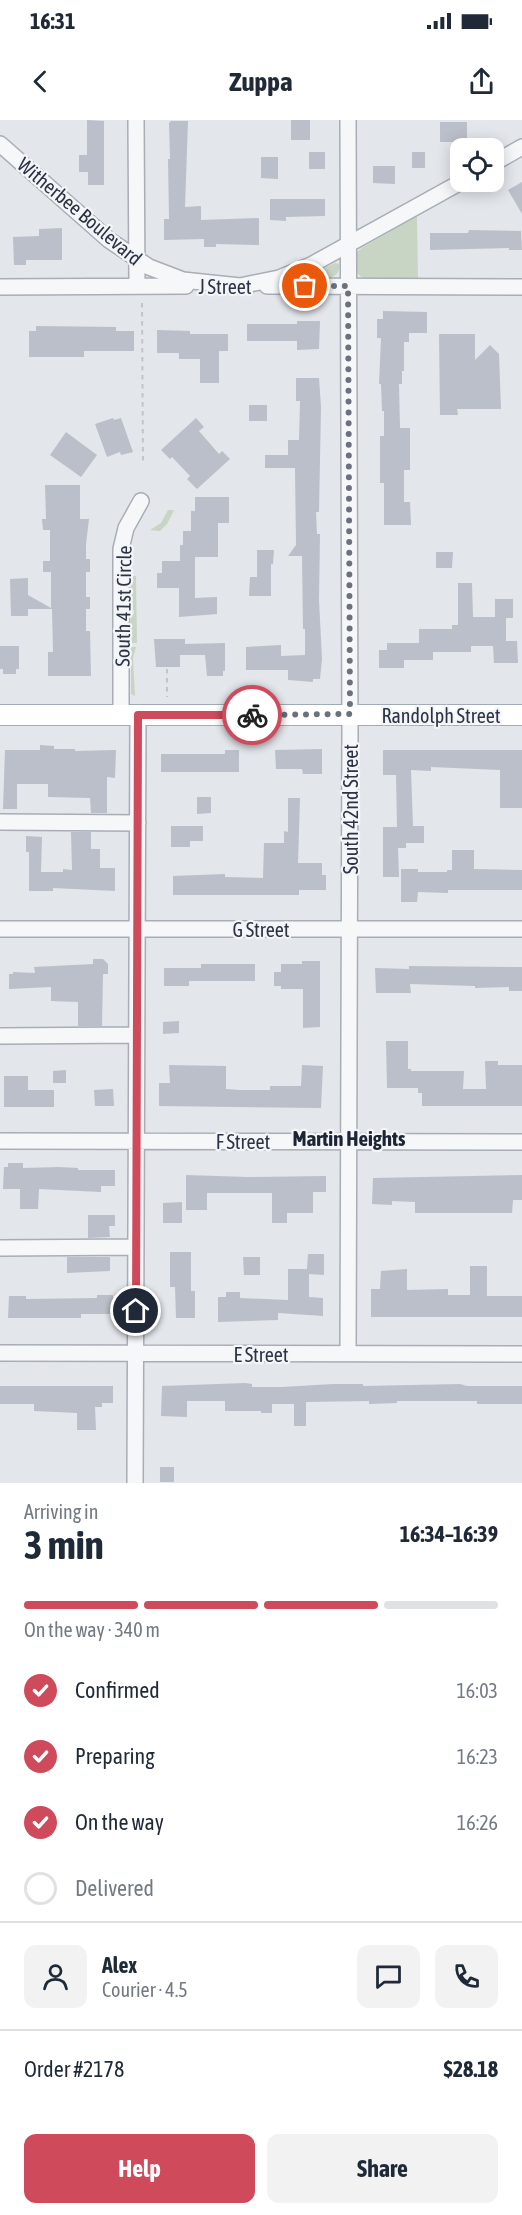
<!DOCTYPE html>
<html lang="en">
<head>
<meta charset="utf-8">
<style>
	body { margin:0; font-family:"Asap Condensed",sans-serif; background:#f2f2f3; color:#1f2937; height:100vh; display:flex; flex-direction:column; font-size:22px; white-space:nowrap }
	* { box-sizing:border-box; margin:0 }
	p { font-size:20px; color:#747a83 }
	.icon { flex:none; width:33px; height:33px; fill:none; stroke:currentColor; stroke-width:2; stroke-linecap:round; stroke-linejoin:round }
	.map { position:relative; height:1363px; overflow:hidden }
	.side { display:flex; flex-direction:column; background:#fff; flex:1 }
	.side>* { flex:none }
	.fabs { position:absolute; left:450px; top:18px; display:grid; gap:12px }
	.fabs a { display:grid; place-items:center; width:54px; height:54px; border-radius:12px; background:#fff; box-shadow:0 3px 15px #0003; font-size:30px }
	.pin { position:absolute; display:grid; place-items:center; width:51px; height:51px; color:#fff; margin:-26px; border:3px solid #fff; border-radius:50%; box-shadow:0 2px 6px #0007 }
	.courier { position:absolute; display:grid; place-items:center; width:60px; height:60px; margin:-30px; border:4px solid #cf4a5a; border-radius:50%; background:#fff; color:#222; box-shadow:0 2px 8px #0007 }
	.overview em { font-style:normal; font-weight:700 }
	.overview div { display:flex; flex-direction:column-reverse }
	.overview { display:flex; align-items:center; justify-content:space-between; height:102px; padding:0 24px }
	h1 { font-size:39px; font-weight:700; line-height:45px }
	.bar { display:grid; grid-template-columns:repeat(4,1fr); gap:9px 6px; align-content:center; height:72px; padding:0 24px }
	.bar i { height:8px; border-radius:4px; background:#e0e1e3 }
	.bar .active { background:#cf4a5a }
	.bar p { grid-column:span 4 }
	.line { display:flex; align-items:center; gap:15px; padding:0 24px; border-top:2px solid #e0e1e3 }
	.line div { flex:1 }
	.round { display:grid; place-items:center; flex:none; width:63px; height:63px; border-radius:12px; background:#f2f2f3 }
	ol { padding:0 24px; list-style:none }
	li { display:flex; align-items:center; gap:18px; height:66px }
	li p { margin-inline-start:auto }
	li .icon { padding:6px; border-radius:50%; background:#cf4a5a; color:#fff; stroke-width:4 }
	li:last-child { color:#747a83 }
	li i { width:33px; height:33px; border:3px solid #e0e1e3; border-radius:50% }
	.cta { display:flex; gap:12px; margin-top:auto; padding:12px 24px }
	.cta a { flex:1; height:69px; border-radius:12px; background:#cf4a5a; color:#fff; font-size:24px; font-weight:700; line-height:69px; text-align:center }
	.cta a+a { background:#f2f2f3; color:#1f2937 }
	.status { display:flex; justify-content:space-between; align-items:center; height:42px; padding:0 30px; background:#fff; direction:ltr }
	.status svg { height:16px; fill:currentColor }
	header { display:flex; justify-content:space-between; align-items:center; height:78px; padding:0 24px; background:#fff; font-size:27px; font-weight:700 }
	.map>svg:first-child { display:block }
	.green { fill:#c8d5c4 }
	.building { fill:#babfc9 }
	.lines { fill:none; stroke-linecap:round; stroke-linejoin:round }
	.minor-casing { stroke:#a8adb6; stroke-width:18 }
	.major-casing { stroke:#a3aab7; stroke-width:22 }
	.path { stroke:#c1c4ca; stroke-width:2; stroke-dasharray:4.5 4.5; stroke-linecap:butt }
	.minor { stroke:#f6f7f9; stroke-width:15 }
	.major { stroke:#fff; stroke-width:20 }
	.done { stroke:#6b727e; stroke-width:6; stroke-dasharray:0 10.8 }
	.route { stroke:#cf4a5a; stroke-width:8 }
	.labels { text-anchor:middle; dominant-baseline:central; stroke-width:4.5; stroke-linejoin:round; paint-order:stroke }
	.street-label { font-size:20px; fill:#2b3344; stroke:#f3f5f8 }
	.neighbourhood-label { font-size:21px; font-weight:bold; fill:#1d2435; stroke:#f3f5f8 }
</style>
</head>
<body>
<div class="status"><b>16:31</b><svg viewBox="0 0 49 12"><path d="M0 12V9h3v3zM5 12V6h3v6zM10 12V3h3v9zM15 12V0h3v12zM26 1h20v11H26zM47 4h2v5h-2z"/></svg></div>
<header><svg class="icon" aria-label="back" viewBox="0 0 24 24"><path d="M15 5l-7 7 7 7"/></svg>Zuppa<svg class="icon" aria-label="share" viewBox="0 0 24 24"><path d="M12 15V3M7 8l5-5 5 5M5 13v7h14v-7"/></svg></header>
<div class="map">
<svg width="522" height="1363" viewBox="0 0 522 1363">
	<rect width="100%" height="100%" fill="#e3e6eb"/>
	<path class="green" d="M 417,96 L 418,159 L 366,159 L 360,156 L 356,151 L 355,136 L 358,131 L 363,127 Z
		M 335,143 L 339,144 C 341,158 328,159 316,158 L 316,152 Z
		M 168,390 L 174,390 L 167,404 L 160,411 L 150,410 L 161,403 Z
		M 130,456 L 136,456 L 137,523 L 131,523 L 130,494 L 134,494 L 134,490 L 130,490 Z
		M 131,527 L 136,527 L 133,538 L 135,576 L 131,574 Z"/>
	<path class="building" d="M 87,0 L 104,1 L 104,65 L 88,65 L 88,52 L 79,52 L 79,35 L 87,35 Z
		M 291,0 L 310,0 L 310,20 L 291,20 Z
		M 171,1 L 188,1 L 185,87 L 201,86 L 201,100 L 259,98 L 259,125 L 216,124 L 216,127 L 204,127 L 204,119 L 164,120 L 164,99 L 169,99 L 168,39 L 170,39 L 169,3 Z
		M 440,2 L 467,2 L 467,22 L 440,22 Z
		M 309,32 L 325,32 L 325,49 L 309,49 Z
		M 412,32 L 425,32 L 425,48 L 412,48 Z
		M 261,37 L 278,37 L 278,59 L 261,58 Z
		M 373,46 L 395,46 L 395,64 L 373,63 Z
		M 522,62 L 522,94 L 508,70 Z
		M 270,79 L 325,79 L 325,96 L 286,97 L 286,101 L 270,100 Z
		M 62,108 L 62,140 L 26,140 L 26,145 L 14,145 L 13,117 L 39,116 L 39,109 Z
		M 469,110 L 521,111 L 522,130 L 509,130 L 509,128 L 430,130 L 430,113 L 468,113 Z
		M 383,191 L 427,192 L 427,213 L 409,213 L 409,222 L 404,222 L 404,251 L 402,251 L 402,264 L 399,264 L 400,308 L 410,308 L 410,350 L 404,350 L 404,382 L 410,382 L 411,405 L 384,405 L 384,363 L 380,363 L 380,316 L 384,316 L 384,291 L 382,291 L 381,264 L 379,264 L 381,218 L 377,218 L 377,199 L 383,199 Z
		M 297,201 L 320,201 L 319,229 L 297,230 L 297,221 L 247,221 L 247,204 L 297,204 Z
		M 36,206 L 116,207 L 116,211 L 134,211 L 134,231 L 84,231 L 84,237 L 29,237 L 29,211 L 36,211 Z
		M 157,210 L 190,211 L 190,214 L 228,214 L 228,231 L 219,231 L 219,263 L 200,263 L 200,239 L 179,239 L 179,233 L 157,233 Z
		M 439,214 L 475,214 L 475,240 L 490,225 L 499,234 L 501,289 L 457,289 L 458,295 L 440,295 Z
		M 296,258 L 319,258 L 321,287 L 319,392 L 316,392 L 317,414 L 320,414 L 319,480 L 322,539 L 320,559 L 313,559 L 313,562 L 288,560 L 288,550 L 246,550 L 246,527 L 281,525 L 281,536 L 305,535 L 305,509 L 303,509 L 302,436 L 288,436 L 296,425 L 295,348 L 265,348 L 265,335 L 288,335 L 288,320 L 299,320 L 300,281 L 296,281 Z
		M 249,285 L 267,285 L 267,301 L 249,301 Z
		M 113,298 L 114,300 L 121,298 L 133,332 L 121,335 L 120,332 L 107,337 L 95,304 Z
		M 196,298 L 204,307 L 199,311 L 219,334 L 222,331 L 230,339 L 197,369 L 187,359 L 190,356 L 172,337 L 170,339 L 161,330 Z
		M 66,312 L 97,335 L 81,357 L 50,335 Z
		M 45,365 L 80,365 L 80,399 L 89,399 L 86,424 L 86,439 L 90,439 L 90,452 L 86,452 L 86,477 L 90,477 L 90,489 L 86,489 L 86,511 L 90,511 L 91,556 L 48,556 L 48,532 L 53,532 L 52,489 L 28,489 L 28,496 L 11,496 L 10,459 L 28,458 L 28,475 L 51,488 L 51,452 L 43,452 L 43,441 L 50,441 L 50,410 L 43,410 L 42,399 L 46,399 Z
		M 195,377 L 229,377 L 229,403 L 218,403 L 218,437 L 195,437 L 195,478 L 217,477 L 217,494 L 179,497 L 179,468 L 157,468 L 157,453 L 162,453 L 162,441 L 180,441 L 180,425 L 183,425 L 183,411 L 191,411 L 191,391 L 195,391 Z
		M 257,430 L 274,430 L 273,444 L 271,444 L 271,476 L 249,476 L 250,457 L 257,457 Z
		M 436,432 L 453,432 L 452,448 L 436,448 Z
		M 458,463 L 472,463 L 473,497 L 495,497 L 495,479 L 513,479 L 513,498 L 506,498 L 506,521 L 517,521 L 518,543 L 494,543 L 493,526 L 471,526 L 471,532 L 433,532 L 433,540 L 404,540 L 404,548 L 379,548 L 379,530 L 387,530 L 387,523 L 419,523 L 419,509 L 452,509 L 452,505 L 458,505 Z
		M 154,519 L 185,519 L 185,524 L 225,523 L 225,551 L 223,551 L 223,556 L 207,556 L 205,535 L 180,535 L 180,547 L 156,547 Z
		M 0,526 L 19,526 L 19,549 L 16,549 L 16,554 L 3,554 L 3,549 L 0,549 Z
		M 40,625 L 54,626 L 54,629 L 75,629 L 75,631 L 116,630 L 115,658 L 107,657 L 107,693 L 91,693 L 90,678 L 48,677 L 48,664 L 17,664 L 17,689 L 3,689 L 5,630 L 40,630 Z
		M 322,629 L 322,654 L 303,654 L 302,649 L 276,649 L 275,630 Z
		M 225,630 L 239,630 L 239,652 L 161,652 L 161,634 L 225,634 Z
		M 383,630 L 522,630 L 522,688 L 500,688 L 500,650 L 431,647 L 431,651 L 411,650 L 413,706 L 424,706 L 424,723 L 406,723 L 406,728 L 398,728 L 399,757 L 383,757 L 383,707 L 397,707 L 396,655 L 383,655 Z
		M 197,677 L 211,677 L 211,693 L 197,694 Z
		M 288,678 L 300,678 L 298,743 L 322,743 L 322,755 L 326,755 L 326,770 L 299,770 L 299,775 L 173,775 L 173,756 L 225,754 L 225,757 L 263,758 L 264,723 L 284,723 L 284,711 L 288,712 Z
		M 171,706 L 203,706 L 203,721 L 190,721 L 190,727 L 171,727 Z
		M 71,712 L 91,712 L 91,729 L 100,729 L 100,748 L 115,748 L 115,771 L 53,768 L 53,771 L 29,771 L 29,732 L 26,732 L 26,716 L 42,717 L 41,752 L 63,752 L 63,749 L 72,750 Z
		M 452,730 L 474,730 L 474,749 L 522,750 L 522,770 L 448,770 L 448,773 L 418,772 L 417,782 L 401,782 L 401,749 L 418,749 L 418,752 L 447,752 L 447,750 L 452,750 Z
		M 93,839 L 103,839 L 108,844 L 108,854 L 103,854 L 102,906 L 78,906 L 78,882 L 51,881 L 51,867 L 9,869 L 9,854 L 13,854 L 13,852 L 35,853 L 34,847 L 93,844 Z
		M 302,841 L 320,841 L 320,907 L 303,908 L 303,869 L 281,869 L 281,866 L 274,866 L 274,852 L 281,852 L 281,844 L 302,844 Z
		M 201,844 L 255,844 L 255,861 L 189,861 L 189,866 L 164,866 L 164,848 L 201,848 Z
		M 409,846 L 522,847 L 522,871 L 509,871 L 509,867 L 475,868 L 475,866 L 410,864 L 411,873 L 376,873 L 375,848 L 409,849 Z
		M 179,901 L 179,913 L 163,914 L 163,902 Z
		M 386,921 L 408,921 L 408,949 L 411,949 L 411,951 L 464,951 L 463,969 L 486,969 L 485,941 L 498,941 L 498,945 L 522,945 L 522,986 L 422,986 L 422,973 L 418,973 L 418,968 L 387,968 Z
		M 169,945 L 226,946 L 226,969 L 240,970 L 270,970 L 270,966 L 301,966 L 302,945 L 323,946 L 321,988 L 159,986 L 159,963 L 170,963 Z
		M 66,950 L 66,963 L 53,963 L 53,951 Z
		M 4,956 L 28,956 L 28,970 L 54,970 L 54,987 L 4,987 Z
		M 113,969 L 114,986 L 95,986 L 94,970 Z
		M 8,1043 L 23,1043 L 23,1048 L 59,1047 L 78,1048 L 78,1050 L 115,1050 L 115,1066 L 101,1066 L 101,1072 L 39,1069 L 38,1089 L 20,1089 L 20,1069 L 3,1069 L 4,1047 L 8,1047 Z
		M 186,1055 L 248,1057 L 326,1056 L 326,1072 L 313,1072 L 313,1093 L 287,1093 L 287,1103 L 272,1103 L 272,1073 L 207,1073 L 207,1090 L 186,1090 Z
		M 522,1055 L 522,1080 L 513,1080 L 512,1093 L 415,1093 L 415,1082 L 392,1081 L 392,1085 L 372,1084 L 373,1058 Z
		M 182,1082 L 182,1103 L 163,1103 L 163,1083 Z
		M 88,1095 L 115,1095 L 115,1106 L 109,1106 L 110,1117 L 88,1118 Z
		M 170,1132 L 191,1132 L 191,1171 L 195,1171 L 195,1198 L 176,1198 L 175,1167 L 170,1167 Z
		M 308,1134 L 324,1134 L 324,1155 L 309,1154 L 309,1177 L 323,1178 L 323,1196 L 278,1193 L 278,1200 L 218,1202 L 218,1177 L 226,1177 L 226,1172 L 240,1172 L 240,1178 L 288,1180 L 288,1149 L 307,1149 Z
		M 67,1137 L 110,1137 L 110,1151 L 67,1153 Z
		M 243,1137 L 260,1137 L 260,1155 L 244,1155 Z
		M 470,1146 L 487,1146 L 487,1176 L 522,1176 L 522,1197 L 371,1197 L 371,1169 L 380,1169 L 381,1151 L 407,1149 L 407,1170 L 448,1169 L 448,1175 L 470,1175 Z
		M 97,1175 L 113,1175 L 113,1194 L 81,1194 L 81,1198 L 8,1198 L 9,1176 L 26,1176 L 26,1179 L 97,1178 Z
		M 245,1263 L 252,1264 L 252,1267 L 282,1267 L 333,1264 L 363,1264 L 363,1266 L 460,1264 L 467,1266 L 522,1266 L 522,1284 L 477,1284 L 477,1281 L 397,1281 L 397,1283 L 369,1284 L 369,1281 L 306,1282 L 306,1306 L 294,1306 L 294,1284 L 272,1284 L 272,1293 L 261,1293 L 261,1291 L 225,1291 L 225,1281 L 187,1281 L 187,1297 L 161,1296 L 162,1266 Z
		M 0,1266 L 113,1266 L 113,1283 L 102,1283 L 102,1287 L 95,1287 L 96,1310 L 77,1310 L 77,1293 L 34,1291 L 34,1284 L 0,1284 Z
		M 160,1347 L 174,1347 L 174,1362 L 160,1362 Z"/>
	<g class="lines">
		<defs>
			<path id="minor" d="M 136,0 L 137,166
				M 348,0 L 350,612 L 348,1233
				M 0,24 L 109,120 L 149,147 L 183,160 L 240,166 L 279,158 L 311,145 L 461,62
				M 494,43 L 522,27
				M 267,166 L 522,167
				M 0,167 L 186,166
				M 121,595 L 121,429 L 126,408 L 141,381
				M 0,702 L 138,703
				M 0,809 L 522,809
				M 0,916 L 137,915
				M 0,1021 L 522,1022
				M 0,1128 L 136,1127
				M 0,1233 L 522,1234
				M 135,1363 L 138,595"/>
			<path id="major" d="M 0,595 L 522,595"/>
		</defs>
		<use href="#minor" class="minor-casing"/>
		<use href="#major" class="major-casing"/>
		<path class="path" d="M 142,183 L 143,345
			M 167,549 L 167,577"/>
		<use href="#minor" class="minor"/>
		<use href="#major" class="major"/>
	</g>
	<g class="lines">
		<path class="done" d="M 252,595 L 350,594 L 348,166 L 305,166"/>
		<path class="route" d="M 136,1191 L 138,595 L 252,595"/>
	</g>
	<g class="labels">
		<g class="street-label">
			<text transform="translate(80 91) rotate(40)">Witherbee Boulevard</text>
			<text x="225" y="166">J Street</text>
			<text transform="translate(123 486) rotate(-89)">South 41st Circle</text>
			<text x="441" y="595">Randolph Street</text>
			<text transform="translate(350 689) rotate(-90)">South 42nd Street</text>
			<text x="261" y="809">G Street</text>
			<text x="243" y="1021">F Street</text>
			<text x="261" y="1234">E Street</text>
		</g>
		<g class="neighbourhood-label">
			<text x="349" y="1018">Martin Heights</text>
		</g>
	</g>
</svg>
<div class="fabs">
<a><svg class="icon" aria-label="locate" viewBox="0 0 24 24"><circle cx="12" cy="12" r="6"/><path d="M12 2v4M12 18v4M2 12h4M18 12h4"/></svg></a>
</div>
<div class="pin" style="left:305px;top:166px;background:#ea580c"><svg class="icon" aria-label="bag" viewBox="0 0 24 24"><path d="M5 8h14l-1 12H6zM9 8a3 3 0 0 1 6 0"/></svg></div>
<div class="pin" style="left:136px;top:1191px;background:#1f2937"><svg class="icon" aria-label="home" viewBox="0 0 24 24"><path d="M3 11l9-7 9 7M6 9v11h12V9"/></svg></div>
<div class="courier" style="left:252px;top:595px"><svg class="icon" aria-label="bike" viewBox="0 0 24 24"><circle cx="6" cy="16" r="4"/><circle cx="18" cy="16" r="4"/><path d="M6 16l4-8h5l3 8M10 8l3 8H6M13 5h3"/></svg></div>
</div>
<section class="side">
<div class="overview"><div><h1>3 min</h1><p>Arriving in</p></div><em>16:34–16:39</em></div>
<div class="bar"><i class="active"></i><i class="active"></i><i class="active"></i><i></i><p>On the way · 340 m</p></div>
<ol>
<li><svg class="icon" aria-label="check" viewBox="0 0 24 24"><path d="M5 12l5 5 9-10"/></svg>Confirmed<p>16:03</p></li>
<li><svg class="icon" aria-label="check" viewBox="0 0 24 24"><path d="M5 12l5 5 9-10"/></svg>Preparing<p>16:23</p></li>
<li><svg class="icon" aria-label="check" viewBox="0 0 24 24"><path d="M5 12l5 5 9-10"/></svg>On the way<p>16:26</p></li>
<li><i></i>Delivered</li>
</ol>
<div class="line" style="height:108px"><a class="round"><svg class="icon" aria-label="person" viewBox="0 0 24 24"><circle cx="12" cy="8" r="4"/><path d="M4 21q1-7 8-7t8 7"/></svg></a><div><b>Alex</b><p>Courier · 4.5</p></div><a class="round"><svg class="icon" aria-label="chat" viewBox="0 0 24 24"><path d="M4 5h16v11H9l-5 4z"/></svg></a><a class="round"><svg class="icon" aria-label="phone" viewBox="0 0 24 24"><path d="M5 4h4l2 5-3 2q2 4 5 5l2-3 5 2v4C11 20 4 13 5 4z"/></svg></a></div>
<div class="line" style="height:78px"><div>Order #2178</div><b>$28.18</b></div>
<div class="cta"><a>Help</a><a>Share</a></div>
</section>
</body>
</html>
